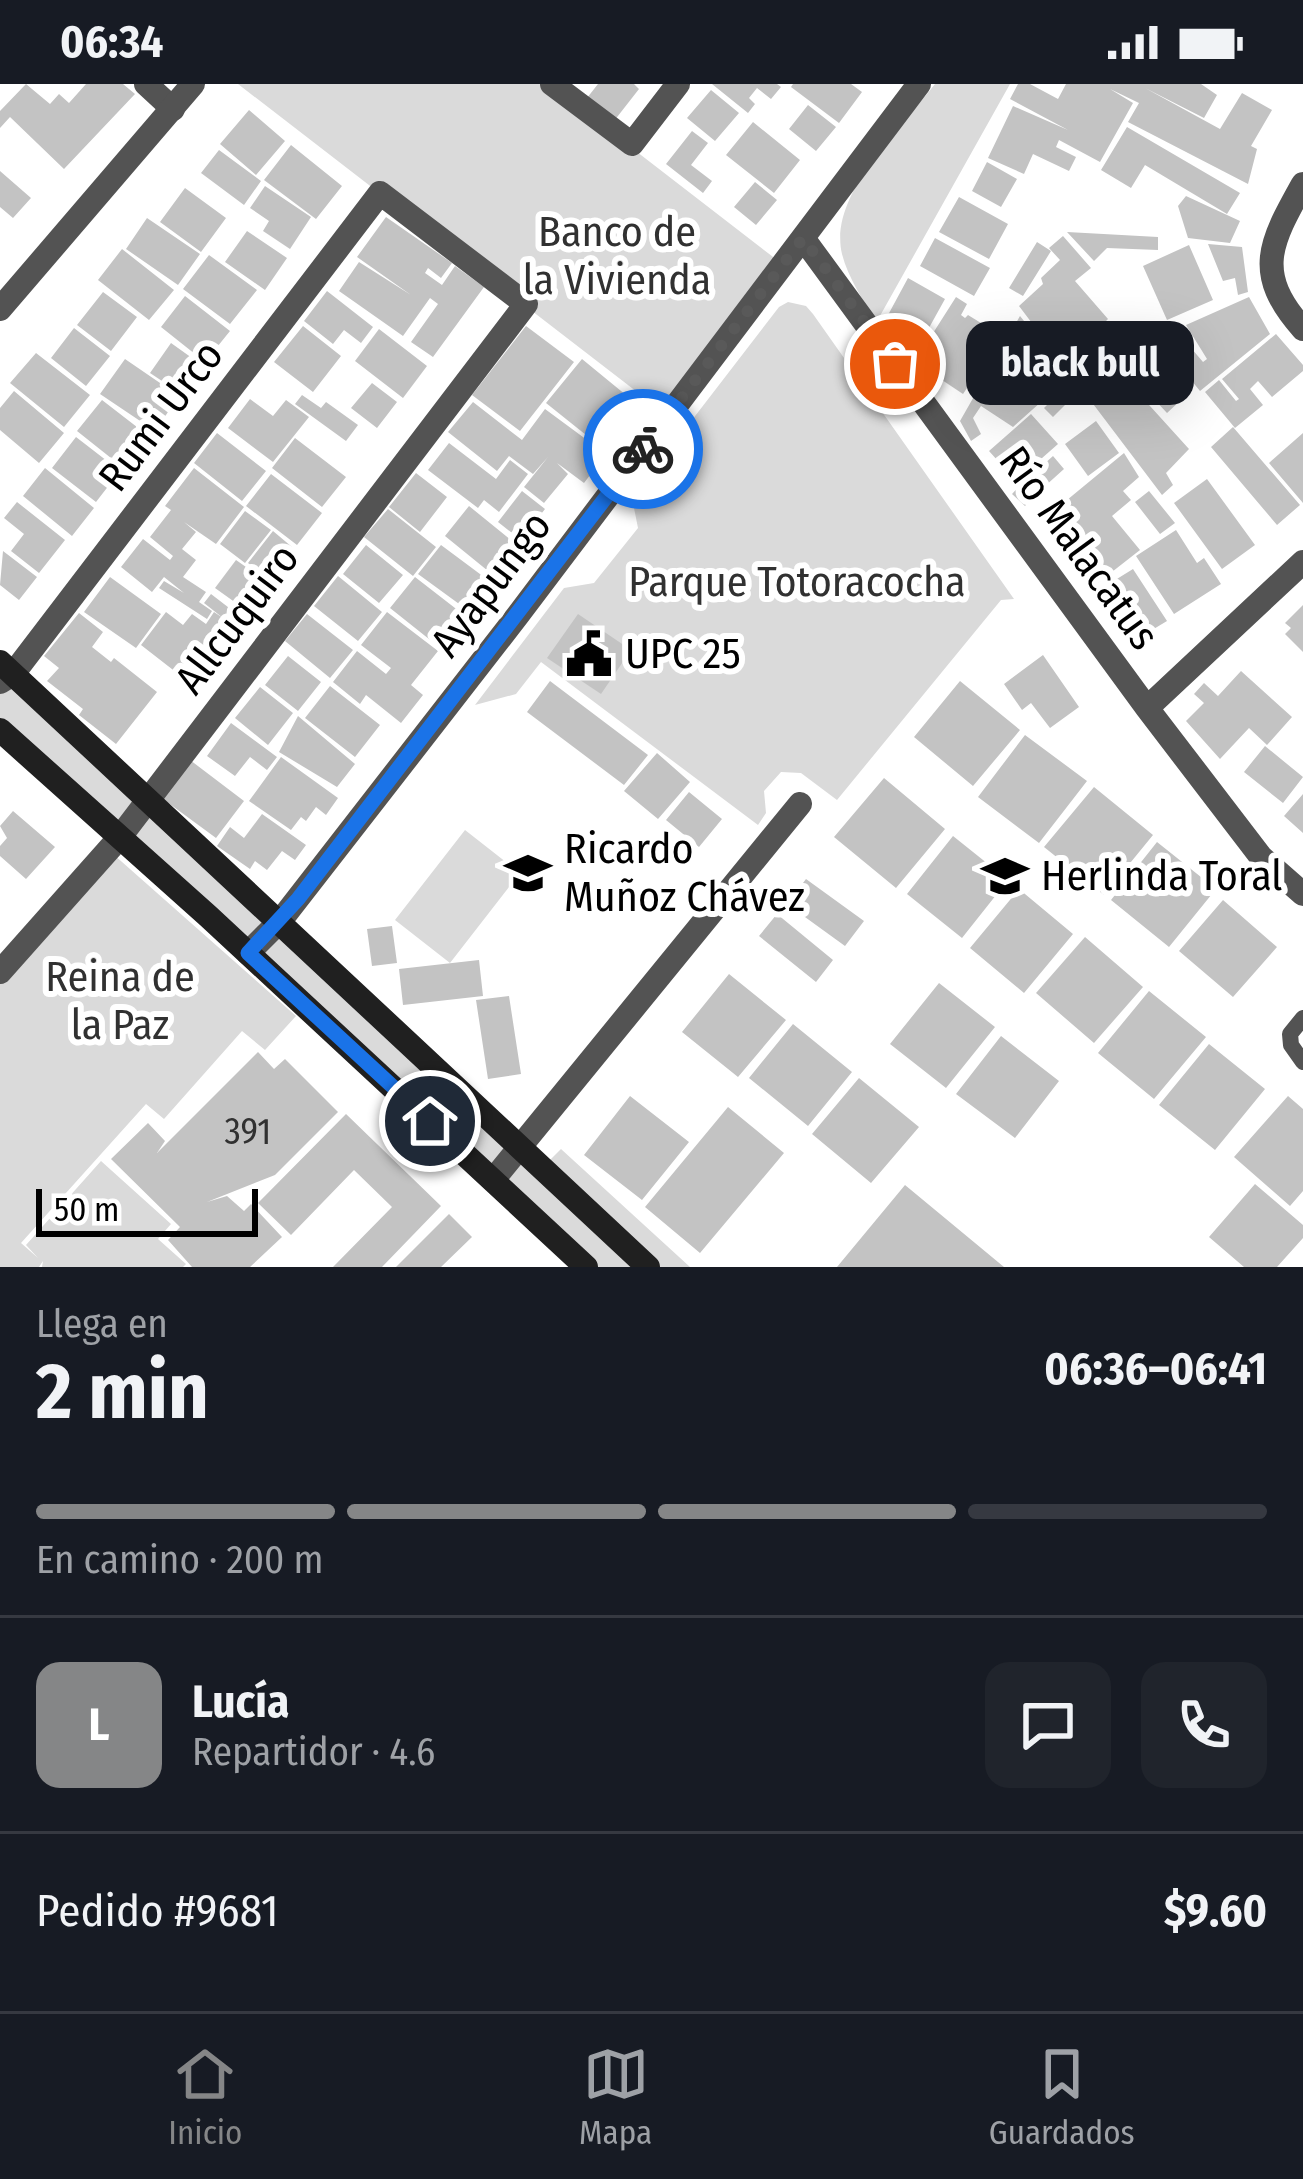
<!DOCTYPE html>
<html lang="es">
<head>
<meta charset="utf-8">
<style>
	body { margin:0; font-family:"Fira Sans Condensed",sans-serif; background:#20242c; color:#f1f3f6; height:100vh; display:flex; flex-direction:column; font-size:45px; white-space:nowrap }
	* { box-sizing:border-box; margin:0 }
	p { font-size:39px; color:#9ea1a6 }
	.icon { flex:none; width:66px; height:66px; fill:none; stroke:currentColor; stroke-width:2; stroke-linecap:round; stroke-linejoin:round }
	.map { position:relative; height:1183px; overflow:hidden }
	.details { display:flex; flex-direction:column; background:#171b24; flex:1 }
	.details>* { flex:none }
	.scale { position:absolute; left:36px; bottom:30px; width:222px; box-sizing:border-box; padding-left:12px; border:6px solid #000; border-top:0; font-size:33px; line-height:42px; white-space:nowrap; color:#000; -webkit-text-stroke:9px #fff; paint-order:stroke }
	.pin { position:absolute; display:grid; place-items:center; width:102px; height:102px; color:#fff; margin:-51px; border:6px solid #fff; border-radius:50%; box-shadow:0 3px 12px #0007 }
	.courier { position:absolute; display:grid; place-items:center; width:120px; height:120px; margin:-60px; border:9px solid #1a73e8; border-radius:50%; background:#fff; color:#222; box-shadow:0 3px 15px #0007 }
	.bubble { position:absolute; height:84px; border-radius:24px; background:#171b24; box-shadow:0 12px 48px #0002; font-size:39px; font-weight:700; line-height:84px; text-align:center }
	.headline em { font-style:normal; font-weight:700 }
	.headline div { display:flex; flex-direction:column-reverse }
	.headline { display:flex; align-items:center; justify-content:space-between; height:204px; padding:0 36px }
	h1 { font-size:78px; font-weight:700; line-height:90px }
	.bar { display:grid; grid-template-columns:repeat(4,1fr); gap:18px 12px; align-content:center; height:144px; padding:0 36px }
	.bar i { height:15px; border-radius:9px; background:#363941 }
	.bar .selected { background:#858687 }
	.bar p { grid-column:span 4 }
	.line { display:flex; align-items:center; gap:30px; padding:0 36px; border-top:3px solid #363941 }
	.line div { flex:1 }
	.round { display:grid; place-items:center; flex:none; width:126px; height:126px; border-radius:24px; background:#20242c }
	.status { display:flex; justify-content:space-between; align-items:center; height:84px; padding:0 60px; background:#171b24; direction:ltr }
	.status svg { height:33px; fill:currentColor }
	.tabs { display:flex; justify-content:space-around; align-items:center; height:168px; border-top:3px solid #363941; background:#171b24; font-size:33px; color:#9ea1a6 }
	.tabs a { display:grid; justify-items:center; gap:6px }
	.tabs .selected { color:#858687 }
	.map>svg:first-child { display:block }
	.green { fill:#dadada }
	.building { fill:#c3c3c3 }
	.lines { fill:none; stroke-linecap:round; stroke-linejoin:round }
	.service { stroke:#535353; stroke-width:16 }
	.minor { stroke:#535353; stroke-width:24 }
	.tertiary { stroke:#535353; stroke-width:24 }
	.secondary { stroke:#202020; stroke-width:24 }
	.done { stroke:#595959; stroke-width:12; stroke-dasharray:0 21.6 }
	.route { stroke:#1a73e8; stroke-width:15 }
	.labels { text-anchor:middle; dominant-baseline:central; stroke-width:12; stroke-linejoin:round; paint-order:stroke }
	.number-label { font-size:36px; fill:#313131 }
	.park-label { font-size:42px; fill:#313131; stroke:#fff }
	.street-label { font-size:42px; fill:#000; stroke:#fff }
	.poi-label { font-size:42px; fill:#000; stroke:#fff; text-anchor:start }
</style>
</head>
<body>
<div class="status"><b>06:34</b><svg viewBox="0 0 49 12"><path d="M0 12V9h3v3zM5 12V6h3v6zM10 12V3h3v9zM15 12V0h3v12zM26 1h20v11H26zM47 4h2v5h-2z"/></svg></div>
<div class="map">
<svg width="1303" height="1183" viewBox="0 0 1303 1183">
	<rect width="100%" height="100%" fill="#fff"/>
	<path class="green" d="M 238,0 L 549,0 L 777,176 L 663,328 Z
		M 935,0 L 1010,0 L 876,239 C 864,217 848,194 842,170 C 828,111 901,44 935,0 Z
		M 788,218 L 806,222 L 813,230 L 1014,515 L 1001,516 L 837,716 L 801,689 L 781,688 L 764,707 L 766,729 L 758,741 L 541,578 L 516,610 L 475,621 L 564,504 L 594,499 L 638,444 L 632,414 L 779,223 Z
		M 12,596 L 143,716 L 118,747 L 0,640 L 0,604 Z
		M 150,721 L 274,835 L 249,862 L 126,753 Z
		M 465,746 L 520,789 L 450,879 L 395,836 Z
		M 113,770 L 296,932 L 265,966 L 242,947 L 164,1035 L 146,1020 L 21,1159 L 38,1174 L 26,1161 L 101,1077 L 171,1140 L 158,1155 L 186,1180 L 183,1183 L 42,1183 L 43,1177 L 39,1183 L 0,1183 L 0,896 Z
		M 280,842 L 512,1066 L 492,1091 L 255,869 Z
		M 561,1065 L 690,1183 L 654,1183 L 544,1082 Z
		M 519,1072 L 642,1183 L 592,1183 L 499,1094 Z"/>
	<path class="building" d="M 26,0 L 50,20 L 59,10 L 69,19 L 86,0 L 123,0 L 135,10 L 64,85 L 10,33 L 0,44 L 0,27 Z
		M 598,0 L 634,0 L 639,5 L 614,37 L 587,14 Z
		M 712,0 L 777,0 L 781,3 L 771,15 L 757,4 L 749,14 L 755,20 L 748,29 Z
		M 793,0 L 851,0 L 862,8 L 839,39 L 791,3 Z
		M 1018,0 L 1030,0 L 1058,15 L 1066,0 L 1201,0 L 1217,11 L 1204,34 L 1145,4 L 1220,45 L 1242,9 L 1272,26 L 1251,62 L 1257,65 L 1248,100 L 1128,38 L 1139,19 L 1110,5 L 1133,19 L 1100,78 L 1059,56 L 1056,63 L 1076,73 L 1069,87 L 1033,70 L 1024,90 L 988,74 L 1013,22 L 1068,46 L 1010,15 Z
		M 711,6 L 739,29 L 715,57 L 687,34 Z
		M 808,21 L 836,43 L 816,67 L 789,45 Z
		M 249,26 L 285,57 L 256,91 L 220,60 Z
		M 753,38 L 800,76 L 774,109 L 726,71 Z
		M 1127,43 L 1240,109 L 1227,130 L 1145,81 L 1131,104 L 1101,86 Z
		M 692,47 L 708,59 L 691,81 L 712,97 L 703,109 L 666,80 Z
		M 291,61 L 342,102 L 316,135 L 264,96 Z
		M 219,66 L 261,97 L 244,121 L 201,89 Z
		M 987,78 L 1017,95 L 1001,123 L 972,107 Z
		M 0,87 L 31,114 L 13,134 L 0,123 Z
		M 755,98 L 777,116 L 756,141 L 734,123 Z
		M 265,102 L 311,133 L 290,165 L 263,147 L 269,137 L 250,124 Z
		M 185,104 L 226,134 L 201,168 L 160,138 Z
		M 1186,112 L 1240,137 L 1230,159 L 1188,154 L 1178,122 Z
		M 959,113 L 1008,140 L 989,175 L 939,148 Z
		M 386,133 L 452,179 L 441,194 L 428,184 L 425,189 L 442,201 L 455,182 L 484,203 L 433,273 L 411,258 L 438,220 L 430,214 L 403,252 L 339,207 L 359,178 L 411,211 L 357,173 Z
		M 147,134 L 200,170 L 178,201 L 126,165 Z
		M 247,147 L 287,174 L 265,206 L 225,178 Z
		M 1067,148 L 1158,153 L 1158,166 L 1107,164 L 1094,177 Z
		M 1063,152 L 1091,184 L 1075,197 L 1108,235 L 1094,249 L 1106,263 L 1101,268 L 1189,365 L 1166,389 L 1173,401 L 1162,411 L 1019,222 L 1043,200 L 1041,194 L 1060,176 L 1049,164 Z
		M 935,154 L 990,184 L 974,212 L 920,182 Z
		M 1037,158 L 1051,167 L 1023,212 L 1009,204 Z
		M 1208,160 L 1242,163 L 1248,208 L 1238,211 L 1235,194 L 1223,197 Z
		M 1189,161 L 1213,216 L 1167,236 L 1143,182 Z
		M 122,165 L 174,206 L 149,236 L 98,196 Z
		M 209,171 L 257,206 L 230,240 L 183,205 Z
		M 908,194 L 945,215 L 925,251 L 888,231 Z
		M 327,207 L 373,243 L 361,259 L 344,246 L 333,260 L 304,237 Z
		M 103,208 L 137,233 L 111,267 L 77,241 Z
		M 185,212 L 230,247 L 205,278 L 161,243 Z
		M 956,213 L 967,220 L 961,231 L 965,234 L 968,231 L 1002,252 L 963,310 L 921,282 L 929,272 L 921,268 Z
		M 1249,213 L 1270,250 L 1200,307 L 1153,249 L 1168,237 L 1203,278 L 1207,275 L 1186,241 Z
		M 1020,232 L 1069,293 L 1013,343 L 981,322 L 973,334 L 981,350 L 971,357 L 960,337 Z
		M 303,242 L 341,272 L 313,308 L 274,278 Z
		M 526,242 L 574,278 L 520,347 L 472,311 Z
		M 74,244 L 110,272 L 86,302 L 51,274 Z
		M 379,245 L 427,282 L 403,314 L 355,277 Z
		M 1276,250 L 1303,281 L 1303,287 L 1272,313 L 1258,297 L 1250,305 L 1263,321 L 1235,344 L 1205,308 L 1219,296 L 1236,317 L 1239,315 L 1222,295 Z
		M 1124,253 L 1143,273 L 1155,262 L 1187,297 L 1175,309 L 1182,315 L 1167,329 L 1109,267 Z
		M 171,259 L 199,279 L 180,309 L 150,289 Z
		M 36,269 L 90,311 L 64,343 L 10,299 Z
		M 125,275 L 179,312 L 155,347 L 100,310 Z
		M 582,275 L 632,316 L 596,359 L 546,319 Z
		M 372,299 L 397,318 L 377,344 L 351,324 Z
		M 1069,299 L 1078,308 L 1053,333 L 1044,324 Z
		M 14,307 L 64,349 L 39,379 L 0,346 L 0,324 Z
		M 302,311 L 321,324 L 326,318 L 358,341 L 346,357 L 295,320 Z
		M 250,315 L 273,332 L 286,316 L 309,333 L 273,378 L 228,344 Z
		M 102,316 L 146,350 L 121,382 L 77,347 Z
		M 473,318 L 522,356 L 545,325 L 606,370 L 584,399 L 557,379 L 568,390 L 544,419 L 524,403 L 548,373 L 533,390 L 509,372 L 497,387 L 448,348 Z
		M 1031,330 L 1058,360 L 1016,397 L 989,367 Z
		M 1096,337 L 1119,369 L 1088,392 L 1065,360 Z
		M 1233,343 L 1300,421 L 1277,441 L 1211,363 Z
		M 217,349 L 266,387 L 242,417 L 194,379 Z
		M 1303,349 L 1303,419 L 1269,379 Z
		M 76,353 L 120,387 L 96,418 L 52,384 Z
		M 295,354 L 346,393 L 322,423 L 272,384 Z
		M 449,359 L 496,395 L 510,376 L 528,390 L 499,428 L 484,416 L 478,424 L 428,386 Z
		M 1124,369 L 1139,393 L 1123,407 L 1131,416 L 1112,432 L 1140,466 L 1094,502 L 1068,470 L 1072,467 L 1044,435 Z
		M 1053,372 L 1064,385 L 1044,403 L 1033,390 Z
		M 45,384 L 94,424 L 72,452 L 23,412 Z
		M 194,384 L 244,423 L 216,460 L 184,438 L 196,448 L 182,465 L 196,476 L 183,493 L 206,508 L 199,518 L 212,527 L 207,535 L 159,504 L 164,497 L 184,509 L 164,493 L 152,508 L 121,483 L 143,455 L 170,476 L 173,472 L 150,453 L 171,426 L 165,422 Z
		M 416,389 L 447,413 L 420,448 L 389,423 Z
		M 271,390 L 322,429 L 297,461 L 246,422 Z
		M 1027,394 L 1040,406 L 1025,422 L 1012,410 Z
		M 1207,395 L 1255,461 L 1222,485 L 1174,419 Z
		M 522,407 L 545,425 L 521,456 L 498,438 Z
		M 1149,407 L 1175,439 L 1160,450 L 1135,418 Z
		M 17,418 L 65,456 L 39,489 L 11,467 L 24,450 L 4,434 Z
		M 469,422 L 517,461 L 493,491 L 445,452 Z
		M 388,425 L 436,463 L 413,492 L 364,453 Z
		M 245,427 L 271,446 L 245,479 L 220,460 Z
		M 1176,446 L 1197,479 L 1204,474 L 1221,500 L 1174,530 L 1136,472 Z
		M 273,447 L 292,463 L 268,494 L 248,479 Z
		M 366,461 L 403,491 L 379,519 L 343,490 Z
		M 441,461 L 488,496 L 466,525 L 418,490 Z
		M 3,467 L 37,493 L 19,516 L 0,501 Z
		M 236,476 L 263,495 L 243,524 L 215,504 Z
		M 1133,485 L 1167,537 L 1132,558 L 1099,506 Z
		M 338,492 L 382,528 L 358,557 L 314,522 Z
		M 110,493 L 161,530 L 136,564 L 84,528 Z
		M 415,493 L 464,531 L 439,563 L 390,524 Z
		M 211,510 L 237,530 L 186,596 L 141,561 L 166,528 L 183,541 L 192,530 L 206,540 L 214,528 L 223,534 L 204,519 Z
		M 1303,521 L 1303,568 L 1285,550 L 1291,544 L 1285,539 Z
		M 387,528 L 438,567 L 411,601 L 423,611 L 401,639 L 366,611 L 360,620 L 333,598 L 357,567 L 386,590 L 391,584 L 361,561 Z
		M 79,529 L 103,548 L 92,563 L 111,578 L 114,574 L 157,608 L 116,660 L 79,631 L 83,625 L 47,597 L 59,584 L 44,572 Z
		M 307,530 L 353,566 L 330,594 L 285,557 Z
		M 578,530 L 631,566 L 601,610 L 547,574 Z
		M 1043,571 L 1079,623 L 1050,644 L 1031,619 L 1022,626 L 1004,600 Z
		M 288,572 L 321,598 L 298,627 L 265,601 Z
		M 1241,587 L 1292,633 L 1267,661 L 1249,644 L 1220,675 L 1186,637 L 1204,619 L 1194,610 L 1204,599 L 1218,612 Z
		M 550,597 L 648,671 L 624,701 L 527,628 Z
		M 960,597 L 1020,646 L 973,702 L 914,653 Z
		M 330,602 L 380,641 L 355,673 L 305,634 Z
		M 260,603 L 293,629 L 268,661 L 235,634 Z
		M 298,632 L 355,680 L 337,703 L 279,668 Z
		M 231,639 L 277,673 L 267,686 L 250,673 L 235,692 L 207,672 Z
		M 1025,651 L 1087,697 L 1039,759 L 978,713 Z
		M 1265,662 L 1303,693 L 1283,719 L 1244,688 Z
		M 657,669 L 690,698 L 658,735 L 624,707 Z
		M 281,673 L 338,714 L 326,731 L 316,723 L 306,737 L 301,733 L 291,746 L 249,717 Z
		M 190,676 L 244,717 L 216,754 L 163,715 Z
		M 884,694 L 945,745 L 896,804 L 834,753 Z
		M 1094,703 L 1153,751 L 1104,811 L 1044,763 Z
		M 689,708 L 722,735 L 699,763 L 666,736 Z
		M 1303,710 L 1303,749 L 1284,732 Z
		M 13,727 L 55,763 L 26,795 L 0,772 L 0,762 L 7,754 L 0,742 Z
		M 262,730 L 306,761 L 295,776 L 282,767 L 267,786 L 255,777 L 250,785 L 217,762 L 230,743 L 244,754 Z
		M 953,752 L 1008,796 L 962,854 L 907,810 Z
		M 1157,758 L 1216,805 L 1169,863 L 1111,816 Z
		M 806,795 L 864,837 L 845,862 L 787,820 Z
		M 1019,805 L 1073,850 L 1024,909 L 970,864 Z
		M 1223,816 L 1277,863 L 1233,913 L 1179,867 Z
		M 777,830 L 833,876 L 816,898 L 759,852 Z
		M 392,842 L 397,879 L 372,882 L 367,845 Z
		M 1085,853 L 1143,903 L 1094,959 L 1036,909 Z
		M 479,876 L 483,912 L 403,921 L 399,885 Z
		M 729,890 L 786,936 L 738,993 L 682,948 Z
		M 939,899 L 995,943 L 946,1004 L 890,960 Z
		M 1149,907 L 1206,953 L 1154,1015 L 1098,969 Z
		M 509,912 L 521,990 L 488,995 L 476,916 Z
		M 793,940 L 852,988 L 808,1042 L 749,994 Z
		M 1001,952 L 1059,997 L 1015,1054 L 956,1010 Z
		M 1209,960 L 1265,1005 L 1215,1066 L 1159,1021 Z
		M 258,968 L 274,985 L 285,975 L 338,1028 L 275,1091 L 207,1118 L 227,1112 L 244,1127 L 251,1120 L 282,1153 L 250,1183 L 192,1183 L 168,1156 L 180,1143 L 111,1075 L 148,1039 L 165,1057 L 157,1069 Z
		M 859,994 L 919,1043 L 871,1099 L 812,1050 Z
		M 630,1012 L 689,1058 L 642,1116 L 584,1071 Z
		M 1288,1012 L 1303,1025 L 1303,1107 L 1290,1122 L 1234,1073 Z
		M 728,1023 L 784,1069 L 700,1169 L 645,1123 Z
		M 346,1030 L 441,1122 L 382,1183 L 333,1183 L 392,1123 L 354,1086 L 291,1151 L 258,1119 Z
		M 1255,1100 L 1303,1141 L 1303,1154 L 1277,1183 L 1244,1183 L 1209,1153 Z
		M 905,1101 L 1004,1183 L 837,1183 Z
		M 449,1130 L 472,1153 L 441,1183 L 396,1183 Z"/>
	<g class="lines">
		<path class="service" d="M 1303,934 L 1290,950 L 1291,961 L 1303,978"/>
		<path class="minor" d="M 146,0 L 173,25
			M 552,0 L 632,60 L 678,0
			M 1303,100 C 1270,159 1253,189 1303,245
			M 803,154 L 1147,624 L 1261,773 L 1303,810
			M 0,598 L 13,590 L 380,109 L 526,220 L 120,753 L 0,888
			M 1147,624 L 1303,478
			M 248,869 L 281,836 L 518,531 L 919,0
			M 493,1096 L 800,720"/>
		<path class="tertiary" d="M 0,225 L 193,0"/>
		<path class="secondary" d="M 0,578 L 648,1183
			M 0,646 L 208,832 L 586,1183"/>
	</g>
	<g class="lines">
		<path class="done" d="M 643,365 L 803,154 L 895,280"/>
		<path class="route" d="M 430,1037 L 248,869 L 298,815 L 643,365"/>
	</g>
	<defs>
		<symbol id="civic-bare" viewBox="-9 -9 18 18"><path d="M-.6-6.5H3V-4.5H.6V-3L4-1V1h2V6H-6V1h2V-1L-.6-3ZM-1.2 2.5V6h2.4V2.5Z" fill="#000" stroke="#fff" stroke-width="2.5" paint-order="stroke"/></symbol>
		<symbol id="school-bare" viewBox="-9 -9 18 18"><path d="M0-5L7-2L0 1L-7-2ZM-4 1L0 2.5L4 1V4Q0 6-4 4Z" fill="#000" stroke="#fff" stroke-width="2.5" paint-order="stroke"/></symbol>
	</defs>
	<g fill-rule="evenodd">
		<use href="#civic-bare" x="556" y="537" width="66" height="66"/>
		<use href="#school-bare" x="495" y="756" width="66" height="66"/>
		<use href="#school-bare" x="972" y="759" width="66" height="66"/>
	</g>
	<g class="labels">
		<g class="number-label">
			<text x="248" y="1048">391</text>
		</g>
		<g class="park-label">
			<text x="617" y="148">Banco de<tspan x="617" dy="48">la Vivienda</tspan></text>
			<text x="797" y="498">Parque Totoracocha</text>
			<text x="120" y="893">Reina de<tspan x="120" dy="48">la Paz</tspan></text>
		</g>
		<g class="street-label">
			<text transform="translate(161 332) rotate(-53)">Rumi Urco</text>
			<text transform="translate(1079 464) rotate(54)">Río Malacatus</text>
			<text transform="translate(491 500) rotate(-53)">Ayapungo</text>
			<text transform="translate(237 535) rotate(-53)">Allcuquiro</text>
		</g>
		<g class="poi-label">
			<text x="625" y="570">UPC 25</text>
			<text x="564" y="765">Ricardo<tspan x="564" dy="48">Muñoz Chávez</tspan></text>
			<text x="1041" y="792">Herlinda Toral</text>
		</g>
	</g>
</svg>
<div class="scale">50 m</div>
<div class="pin" style="left:895px;top:280px;background:#ea580c"><svg class="icon" aria-label="bag" viewBox="0 0 24 24"><path d="M5 8h14l-1 12H6zM9 8a3 3 0 0 1 6 0"/></svg></div>
<div class="pin" style="left:430px;top:1037px;background:#1f2937"><svg class="icon" aria-label="home" viewBox="0 0 24 24"><path d="M3 11l9-7 9 7M6 9v11h12V9"/></svg></div>
<div class="courier" style="left:643px;top:365px"><svg class="icon" aria-label="bike" viewBox="0 0 24 24"><circle cx="6" cy="16" r="4"/><circle cx="18" cy="16" r="4"/><path d="M6 16l4-8h5l3 8M10 8l3 8H6M13 5h3"/></svg></div>
<div class="bubble" style="left:966px;top:237px;width:228px">black bull</div>
</div>
<section class="details">
<div class="headline"><div><h1>2 min</h1><p>Llega en</p></div><em>06:36–06:41</em></div>
<div class="bar"><i class="selected"></i><i class="selected"></i><i class="selected"></i><i></i><p>En camino · 200 m</p></div>
<div class="line" style="height:216px"><b class="round" style="background:#858687;color:#fff">L</b><div><b>Lucía</b><p>Repartidor · 4.6</p></div><a class="round"><svg class="icon" aria-label="chat" viewBox="0 0 24 24"><path d="M4 5h16v11H9l-5 4z"/></svg></a><a class="round"><svg class="icon" aria-label="phone" viewBox="0 0 24 24"><path d="M5 4h4l2 5-3 2q2 4 5 5l2-3 5 2v4C11 20 4 13 5 4z"/></svg></a></div>
<div class="line" style="height:156px"><div>Pedido #9681</div><b>$9.60</b></div>
</section>
<nav class="tabs">
<a class="selected"><svg class="icon" aria-label="home" viewBox="0 0 24 24"><path d="M3 11l9-7 9 7M6 9v11h12V9"/></svg>Inicio</a>
<a><svg class="icon" aria-label="map" viewBox="0 0 24 24"><path d="M3 6l6-2 6 2 6-2v14l-6 2-6-2-6 2zM9 4v14M15 6v14"/></svg>Mapa</a>
<a><svg class="icon" aria-label="saved" viewBox="0 0 24 24"><path d="M7 4h10v16l-5-4-5 4z"/></svg>Guardados</a>
</nav>
</body>
</html>
